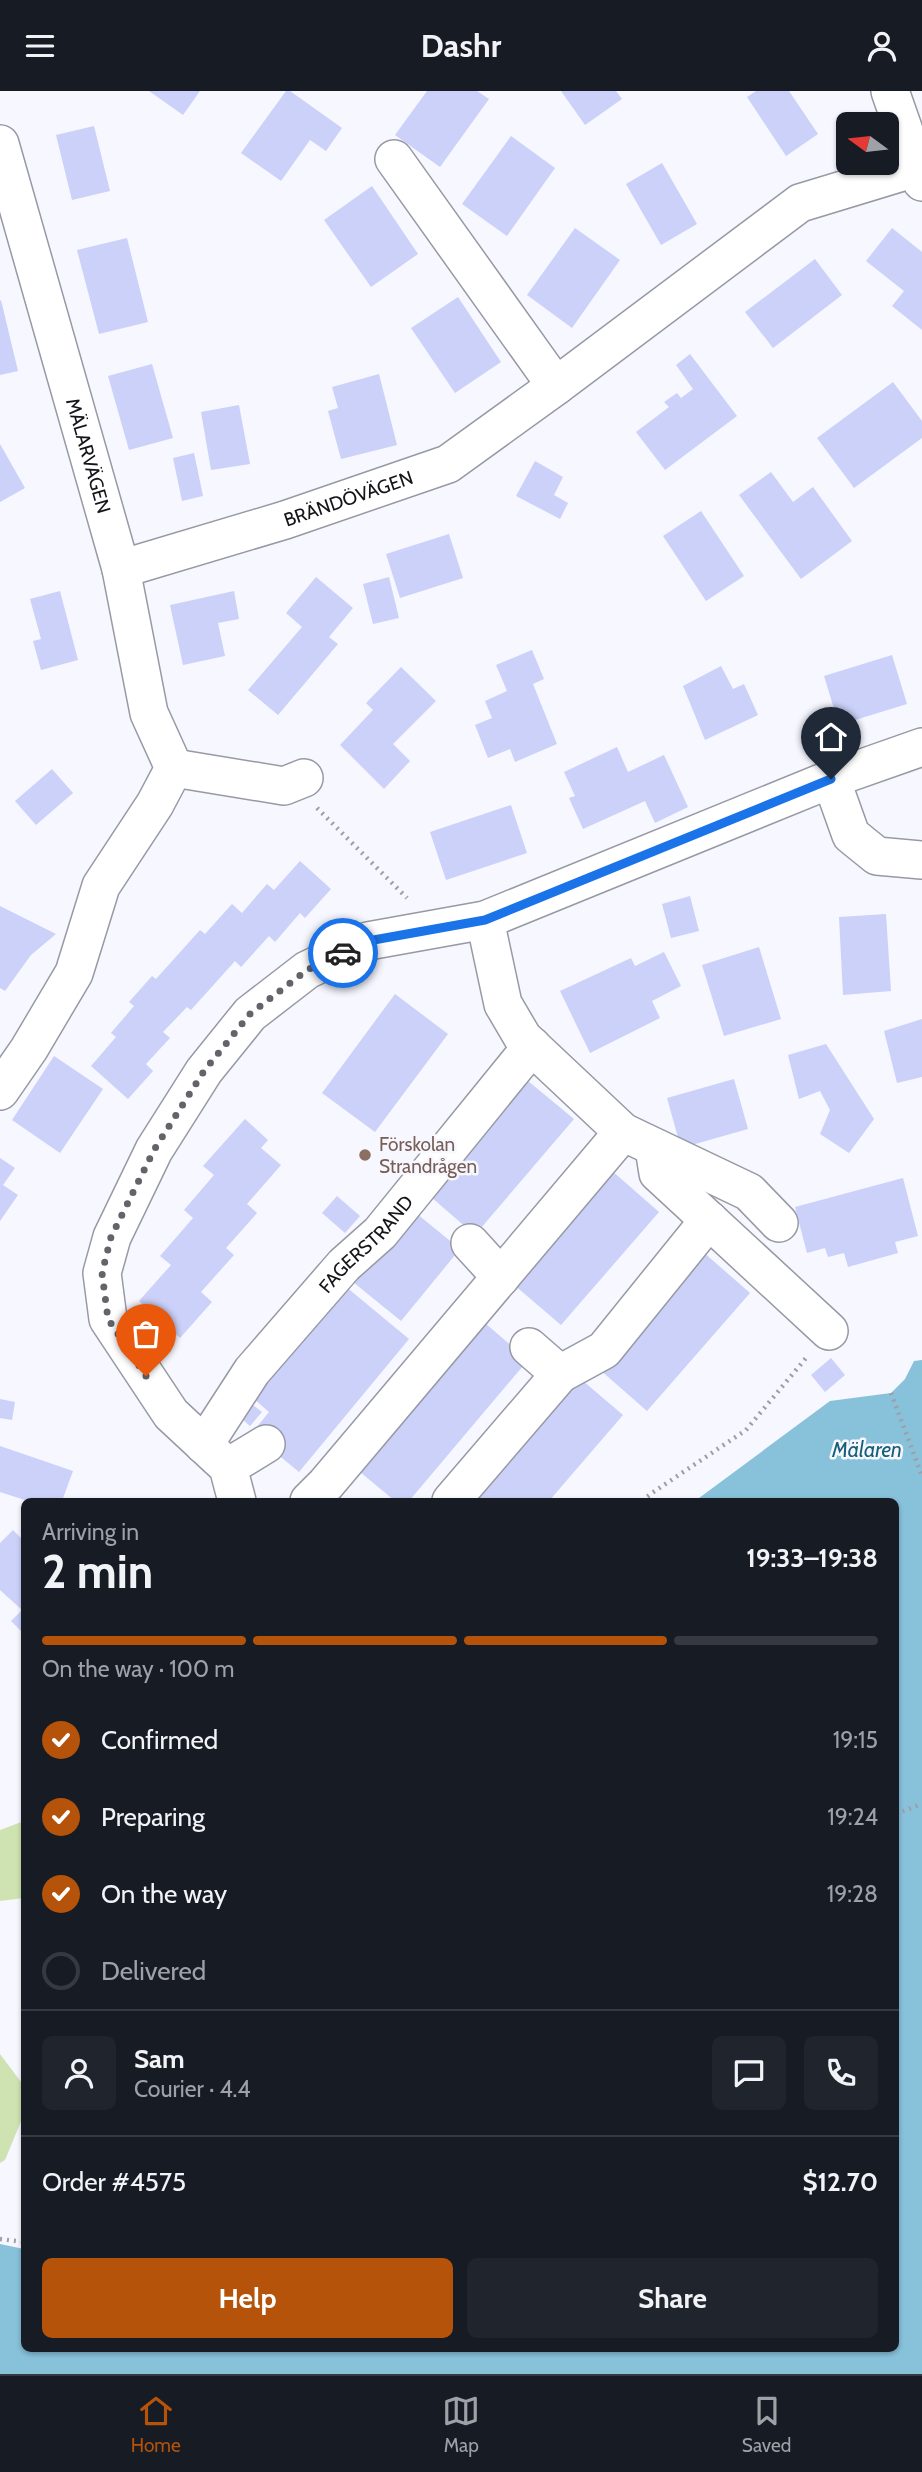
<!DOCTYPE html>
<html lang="en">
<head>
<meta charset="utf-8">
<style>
	body { margin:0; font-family:Cabin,sans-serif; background:#20242c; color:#f1f3f6; height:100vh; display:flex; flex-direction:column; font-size:26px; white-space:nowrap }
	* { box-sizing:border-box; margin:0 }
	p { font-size:23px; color:#9ea1a6 }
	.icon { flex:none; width:38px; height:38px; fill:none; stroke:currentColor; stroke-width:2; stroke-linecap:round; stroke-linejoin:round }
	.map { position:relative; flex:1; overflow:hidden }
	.side { position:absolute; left:21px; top:1407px; width:878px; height:854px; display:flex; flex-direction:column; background:#171b24; border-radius:10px; box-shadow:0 2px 5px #0004 }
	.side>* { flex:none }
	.needle { width:46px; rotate:285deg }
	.controls { position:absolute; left:836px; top:21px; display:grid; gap:14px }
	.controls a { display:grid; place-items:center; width:63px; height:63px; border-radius:10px; background:#171b24; box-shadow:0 2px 5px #0004; font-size:35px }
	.pin { position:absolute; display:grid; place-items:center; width:60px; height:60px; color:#fff; margin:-72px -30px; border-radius:50% 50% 50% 0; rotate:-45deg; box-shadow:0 0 7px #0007 }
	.pin .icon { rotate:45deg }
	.courier { position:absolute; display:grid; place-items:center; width:70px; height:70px; margin:-35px; border:5px solid #1a73e8; border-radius:50%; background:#fff; color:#222; box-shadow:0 2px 9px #0007 }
	.headline em { font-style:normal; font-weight:800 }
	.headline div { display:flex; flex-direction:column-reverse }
	.headline { display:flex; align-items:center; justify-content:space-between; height:119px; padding:0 21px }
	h1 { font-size:46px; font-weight:800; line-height:52px }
	.bar { display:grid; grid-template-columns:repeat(4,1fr); gap:10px 7px; align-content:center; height:84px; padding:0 21px }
	.bar i { height:9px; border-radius:5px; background:#363941 }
	.bar .current { background:#b45309 }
	.bar p { grid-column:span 4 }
	.line { display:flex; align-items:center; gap:18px; padding:0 21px; border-top:2px solid #363941 }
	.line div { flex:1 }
	.round { display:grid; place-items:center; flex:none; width:74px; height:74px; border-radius:10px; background:#20242c }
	ol { padding:0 21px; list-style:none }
	li { display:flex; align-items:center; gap:21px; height:77px }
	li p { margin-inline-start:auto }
	li .icon { padding:7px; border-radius:50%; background:#b45309; color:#fff; stroke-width:4 }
	li:last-child { color:#9ea1a6 }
	li i { width:38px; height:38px; border:4px solid #363941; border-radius:50% }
	.cta { display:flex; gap:14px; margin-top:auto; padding:14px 21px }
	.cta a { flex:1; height:80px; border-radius:10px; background:#b45309; color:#fff; font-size:28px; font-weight:800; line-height:80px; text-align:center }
	.cta a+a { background:#20242c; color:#f1f3f6 }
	header { display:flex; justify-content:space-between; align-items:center; height:91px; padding:0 21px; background:#171b24; font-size:32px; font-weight:800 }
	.menu { display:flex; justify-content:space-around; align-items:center; height:98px; border-top:2px solid #363941; background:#171b24; font-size:19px; color:#9ea1a6 }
	.menu a { display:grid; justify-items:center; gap:4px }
	.menu .current { color:#b45309 }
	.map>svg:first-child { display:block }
	.green { fill:#cfe3b2 }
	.water { fill:#87c1da }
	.building { fill:#cbd1f9 }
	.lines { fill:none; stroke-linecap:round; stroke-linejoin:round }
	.minor-casing { stroke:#9799a4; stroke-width:40 }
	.path { stroke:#9e9fa6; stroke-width:4.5; stroke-dasharray:2 5; stroke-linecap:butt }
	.minor { stroke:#fff; stroke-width:37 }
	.done { stroke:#63646a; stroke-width:7; stroke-dasharray:0 12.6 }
	.route { stroke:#1a73e8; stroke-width:9 }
	.education-dot { fill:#8d6e63; stroke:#f6f7ff; stroke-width:2.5 }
	.labels { text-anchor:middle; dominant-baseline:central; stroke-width:5; stroke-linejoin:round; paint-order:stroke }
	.street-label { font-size:19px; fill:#141519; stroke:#f6f7ff }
	.education-label { font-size:19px; fill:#785e54; stroke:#f6f7ff; text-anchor:start }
	.water-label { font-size:21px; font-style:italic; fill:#155f78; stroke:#f6f7ff }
</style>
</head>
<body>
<header><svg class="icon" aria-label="menu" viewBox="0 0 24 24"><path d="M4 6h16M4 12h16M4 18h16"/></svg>Dashr<svg class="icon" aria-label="person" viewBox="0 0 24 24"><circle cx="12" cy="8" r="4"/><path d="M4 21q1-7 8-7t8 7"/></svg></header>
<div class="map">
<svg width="922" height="2283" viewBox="0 0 922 2283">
	<rect width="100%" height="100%" fill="#f6f7ff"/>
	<path class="green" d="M 24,1730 L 24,1807 L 0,1810 L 0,1739 Z
		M 0,1963 L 24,1995 L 24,2023 L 5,2069 L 0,2072 Z"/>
	<path class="water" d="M 922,1269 L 922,2283 L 0,2283 L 0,2153 L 24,2158 L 24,2258 L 896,2258 L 896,1410 L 695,1410 L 830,1310 L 891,1302 L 905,1288 L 914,1270 Z"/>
	<path class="building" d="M 149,0 L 200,0 L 183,24 Z
		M 286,0 L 290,0 L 342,37 L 326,60 L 310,49 L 281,90 L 241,62 Z
		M 427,0 L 477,0 L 489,8 L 440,76 L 395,44 Z
		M 561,0 L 616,0 L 622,8 L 585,34 Z
		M 756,0 L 789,0 L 818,43 L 786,65 L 747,6 Z
		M 94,35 L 110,100 L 72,109 L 56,44 Z
		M 511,45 L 555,77 L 507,145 L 462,113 Z
		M 662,72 L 697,133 L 661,154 L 626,93 Z
		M 372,95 L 418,163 L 371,196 L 324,129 Z
		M 575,137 L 620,169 L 572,237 L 527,204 Z
		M 892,137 L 922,161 L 922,239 L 892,215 L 904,200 L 866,170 Z
		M 127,147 L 148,231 L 99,243 L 77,159 Z
		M 815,168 L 842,204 L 773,257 L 745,221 Z
		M 458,206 L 501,271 L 455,302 L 411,237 Z
		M 1,209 L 18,280 L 0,284 L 0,210 Z
		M 690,263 L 737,325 L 665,379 L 636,341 L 669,316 L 664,311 L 677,302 L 681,307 L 693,298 L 676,274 Z
		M 152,273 L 173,347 L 129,359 L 108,285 Z
		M 379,283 L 397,354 L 341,368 L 328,320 L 338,317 L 332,296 Z
		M 893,291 L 922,330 L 922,347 L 854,397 L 817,347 Z
		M 239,314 L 250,373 L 211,379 L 201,321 Z
		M 0,353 L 25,397 L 0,411 Z
		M 194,362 L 203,405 L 182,410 L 173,367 Z
		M 535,370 L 563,386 L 554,404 L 568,412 L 560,428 L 516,405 Z
		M 771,381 L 793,411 L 813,396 L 852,450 L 801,488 L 739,404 Z
		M 701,420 L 744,485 L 706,510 L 663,445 Z
		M 449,443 L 463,487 L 400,507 L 386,463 Z
		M 316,486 L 353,517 L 329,546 L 338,553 L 278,624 L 248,599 L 302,536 L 286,522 Z
		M 389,486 L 399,527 L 373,533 L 363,493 Z
		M 60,500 L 78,569 L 41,579 L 33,550 L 41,548 L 30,508 Z
		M 234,500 L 239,528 L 218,532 L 225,565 L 183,574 L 170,514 Z
		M 532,559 L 544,588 L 533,593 L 557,653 L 515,671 L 510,658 L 488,667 L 475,634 L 492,627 L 485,610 L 507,600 L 496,574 Z
		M 892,564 L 907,613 L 839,634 L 824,585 Z
		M 721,575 L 733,598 L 744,593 L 758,624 L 705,649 L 683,595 Z
		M 401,576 L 436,610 L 393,653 L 410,670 L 384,698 L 340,654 L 373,619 L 366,612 Z
		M 617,656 L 628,681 L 664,664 L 688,716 L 655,732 L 645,710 L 583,738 L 569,707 L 575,705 L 564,681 Z
		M 52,678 L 73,702 L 36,734 L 15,710 Z
		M 511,714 L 527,762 L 446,789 L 430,741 Z
		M 300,770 L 331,798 L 305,827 L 300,822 L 275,851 L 269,845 L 241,876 L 235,870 L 191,919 L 187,916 L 163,941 L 170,947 L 146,973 L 153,980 L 128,1008 L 91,975 L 116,946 L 111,942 L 134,915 L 129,911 L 152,885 L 156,888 L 200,839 L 205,843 L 232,813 L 242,822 L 267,793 L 274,799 Z
		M 690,805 L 699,840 L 671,847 L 662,813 Z
		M 0,815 L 56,843 L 31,864 L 5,900 L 0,897 Z
		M 886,823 L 891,900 L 843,904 L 839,826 Z
		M 759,856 L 781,928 L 724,945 L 702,874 Z
		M 664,861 L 681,895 L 652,910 L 660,927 L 590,962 L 560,900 L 631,867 L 635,875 Z
		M 395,903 L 448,943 L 375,1041 L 322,1002 Z
		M 922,928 L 922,986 L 897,992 L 884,940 Z
		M 826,953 L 874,1028 L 849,1062 L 820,1043 L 830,1019 L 820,1000 L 799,1008 L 788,964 Z
		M 54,965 L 103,998 L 60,1062 L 12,1029 Z
		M 522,985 L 574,1028 L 475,1144 L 424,1100 Z
		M 734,988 L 748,1038 L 681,1057 L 667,1007 Z
		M 245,1028 L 268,1049 L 261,1057 L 281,1074 L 247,1113 L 257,1122 L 226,1157 L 234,1164 L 201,1201 L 212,1211 L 180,1247 L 139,1210 L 171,1174 L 160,1165 L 193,1127 L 184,1119 L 214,1084 L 203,1075 Z
		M 0,1067 L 15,1077 L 3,1094 L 18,1104 L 0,1130 Z
		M 611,1079 L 659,1121 L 561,1234 L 513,1193 Z
		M 903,1087 L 918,1145 L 895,1151 L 898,1162 L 848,1176 L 844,1162 L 828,1166 L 825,1157 L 807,1162 L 795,1116 Z
		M 337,1105 L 360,1125 L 345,1142 L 322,1122 Z
		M 411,1118 L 460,1158 L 401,1230 L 353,1191 Z
		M 702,1160 L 750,1202 L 647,1320 L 599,1278 Z
		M 339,1190 L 409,1248 L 299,1381 L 252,1342 L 269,1321 L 247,1302 Z
		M 479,1227 L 528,1269 L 409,1410 L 395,1410 L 354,1376 Z
		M 831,1267 L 845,1284 L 825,1301 L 811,1284 Z
		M 576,1284 L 623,1324 L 549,1410 L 466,1410 Z
		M 0,1308 L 15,1311 L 12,1329 L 0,1327 Z
		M 253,1314 L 262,1321 L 250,1335 L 242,1328 Z
		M 0,1355 L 73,1380 L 62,1410 L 28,1410 L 0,1401 Z
		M 13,1439 L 24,1450 L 24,1543 L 11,1530 L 22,1519 L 0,1499 L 0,1452 Z"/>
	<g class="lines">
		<defs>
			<g id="minor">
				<path d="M 890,0 L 922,91"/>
				<path id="s1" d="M 0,53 L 121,478 L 149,622 L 174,677 L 155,713 L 101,795 L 74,882 L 29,958 L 0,1000"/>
				<path d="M 394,68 L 556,295"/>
				<path id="s2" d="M 121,478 L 285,429 L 448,373 L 556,295 L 800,112 L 922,75"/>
				<path d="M 174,677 L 284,695 L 304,687"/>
				<path d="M 831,688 L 851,744 L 877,765 L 922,769"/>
				<path d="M 485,829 L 503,913 L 523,947 L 623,1041 L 749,1101 L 779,1132"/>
				<path d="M 654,1057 L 658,1082 L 829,1240"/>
				<path d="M 470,1152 L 501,1186"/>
				<path d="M 529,1256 L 560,1283"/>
				<path id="s3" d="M 204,1354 L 252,1280 L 344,1174 L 380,1142 L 532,955"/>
				<path d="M 228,1376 L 266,1353"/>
				<path d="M 237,1410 L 228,1376 L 171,1323 L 108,1228 L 102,1182 L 112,1146 L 154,1059 L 204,980 L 250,923 L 307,879 L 368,850 L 485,829 L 831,688 L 922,656"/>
				<path d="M 309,1410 L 326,1393 L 623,1041"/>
				<path d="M 451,1410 L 560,1283 L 604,1259 L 709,1129"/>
			</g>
		</defs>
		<use href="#minor" class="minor-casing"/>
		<path class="path" d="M 317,717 L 407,807
			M 891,1302 L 922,1385
			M 642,1410 L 652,1402 L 746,1339 L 806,1267
			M 896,1723 L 922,1713
			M 0,2148 L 24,2151"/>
		<use href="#minor" class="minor"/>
	</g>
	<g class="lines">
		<path class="done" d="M 146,1285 L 108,1228 L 102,1182 L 111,1146 L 154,1059 L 204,980 L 250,923 L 307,879 L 343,862"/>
		<path class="route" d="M 343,862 L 368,850 L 485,829 L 831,688"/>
	</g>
	<circle class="education-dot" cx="365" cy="1064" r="7"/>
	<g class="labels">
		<g class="street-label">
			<text stroke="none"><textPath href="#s1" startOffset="324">MÄLARVÄGEN</textPath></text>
			<text stroke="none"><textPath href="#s2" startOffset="238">BRÄNDÖVÄGEN</textPath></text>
			<text stroke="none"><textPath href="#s3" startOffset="259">FAGERSTRAND</textPath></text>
		</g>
		<g class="education-label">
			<text x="379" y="1053">Förskolan<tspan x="379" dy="22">Strandrågen</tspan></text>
		</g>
		<g class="water-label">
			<text x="867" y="1358">Mälaren</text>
		</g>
	</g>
</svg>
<div class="controls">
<a><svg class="needle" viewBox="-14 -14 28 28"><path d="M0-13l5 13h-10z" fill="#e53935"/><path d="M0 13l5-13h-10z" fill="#9ea1a6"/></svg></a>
</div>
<div class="pin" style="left:146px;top:1285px;background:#ea580c"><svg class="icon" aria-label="bag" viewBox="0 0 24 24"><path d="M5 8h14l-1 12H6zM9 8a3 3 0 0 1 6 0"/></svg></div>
<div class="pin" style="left:831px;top:688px;background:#1f2937"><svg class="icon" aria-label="home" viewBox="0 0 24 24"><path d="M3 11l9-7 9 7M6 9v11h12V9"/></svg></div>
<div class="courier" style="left:343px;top:862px"><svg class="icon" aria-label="car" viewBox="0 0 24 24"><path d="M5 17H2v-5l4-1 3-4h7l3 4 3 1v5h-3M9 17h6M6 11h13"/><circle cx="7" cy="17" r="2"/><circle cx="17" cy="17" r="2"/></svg></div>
<section class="side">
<div class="headline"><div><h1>2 min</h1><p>Arriving in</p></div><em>19:33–19:38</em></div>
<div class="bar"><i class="current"></i><i class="current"></i><i class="current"></i><i></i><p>On the way · 100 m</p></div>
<ol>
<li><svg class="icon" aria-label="check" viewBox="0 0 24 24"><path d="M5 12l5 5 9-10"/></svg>Confirmed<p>19:15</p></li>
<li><svg class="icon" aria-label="check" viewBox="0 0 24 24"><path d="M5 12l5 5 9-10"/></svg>Preparing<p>19:24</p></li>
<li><svg class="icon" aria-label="check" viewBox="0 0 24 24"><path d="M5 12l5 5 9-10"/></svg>On the way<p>19:28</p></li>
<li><i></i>Delivered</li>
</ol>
<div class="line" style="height:126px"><a class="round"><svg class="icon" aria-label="person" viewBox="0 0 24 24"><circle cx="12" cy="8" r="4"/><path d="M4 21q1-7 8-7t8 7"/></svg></a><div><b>Sam</b><p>Courier · 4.4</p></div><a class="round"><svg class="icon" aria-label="chat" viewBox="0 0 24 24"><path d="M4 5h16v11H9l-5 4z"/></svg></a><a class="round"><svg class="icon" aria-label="phone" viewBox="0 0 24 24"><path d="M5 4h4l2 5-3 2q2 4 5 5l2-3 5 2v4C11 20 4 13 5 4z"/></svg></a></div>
<div class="line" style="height:91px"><div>Order #4575</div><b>$12.70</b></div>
<div class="cta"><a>Help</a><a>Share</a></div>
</section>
</div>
<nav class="menu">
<a class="current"><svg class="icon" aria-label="home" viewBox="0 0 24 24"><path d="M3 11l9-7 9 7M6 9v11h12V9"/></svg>Home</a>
<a><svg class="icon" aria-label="map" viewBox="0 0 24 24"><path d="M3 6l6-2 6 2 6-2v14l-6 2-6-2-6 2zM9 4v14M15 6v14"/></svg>Map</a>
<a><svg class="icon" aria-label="saved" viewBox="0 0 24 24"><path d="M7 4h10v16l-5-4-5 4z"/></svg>Saved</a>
</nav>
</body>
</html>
